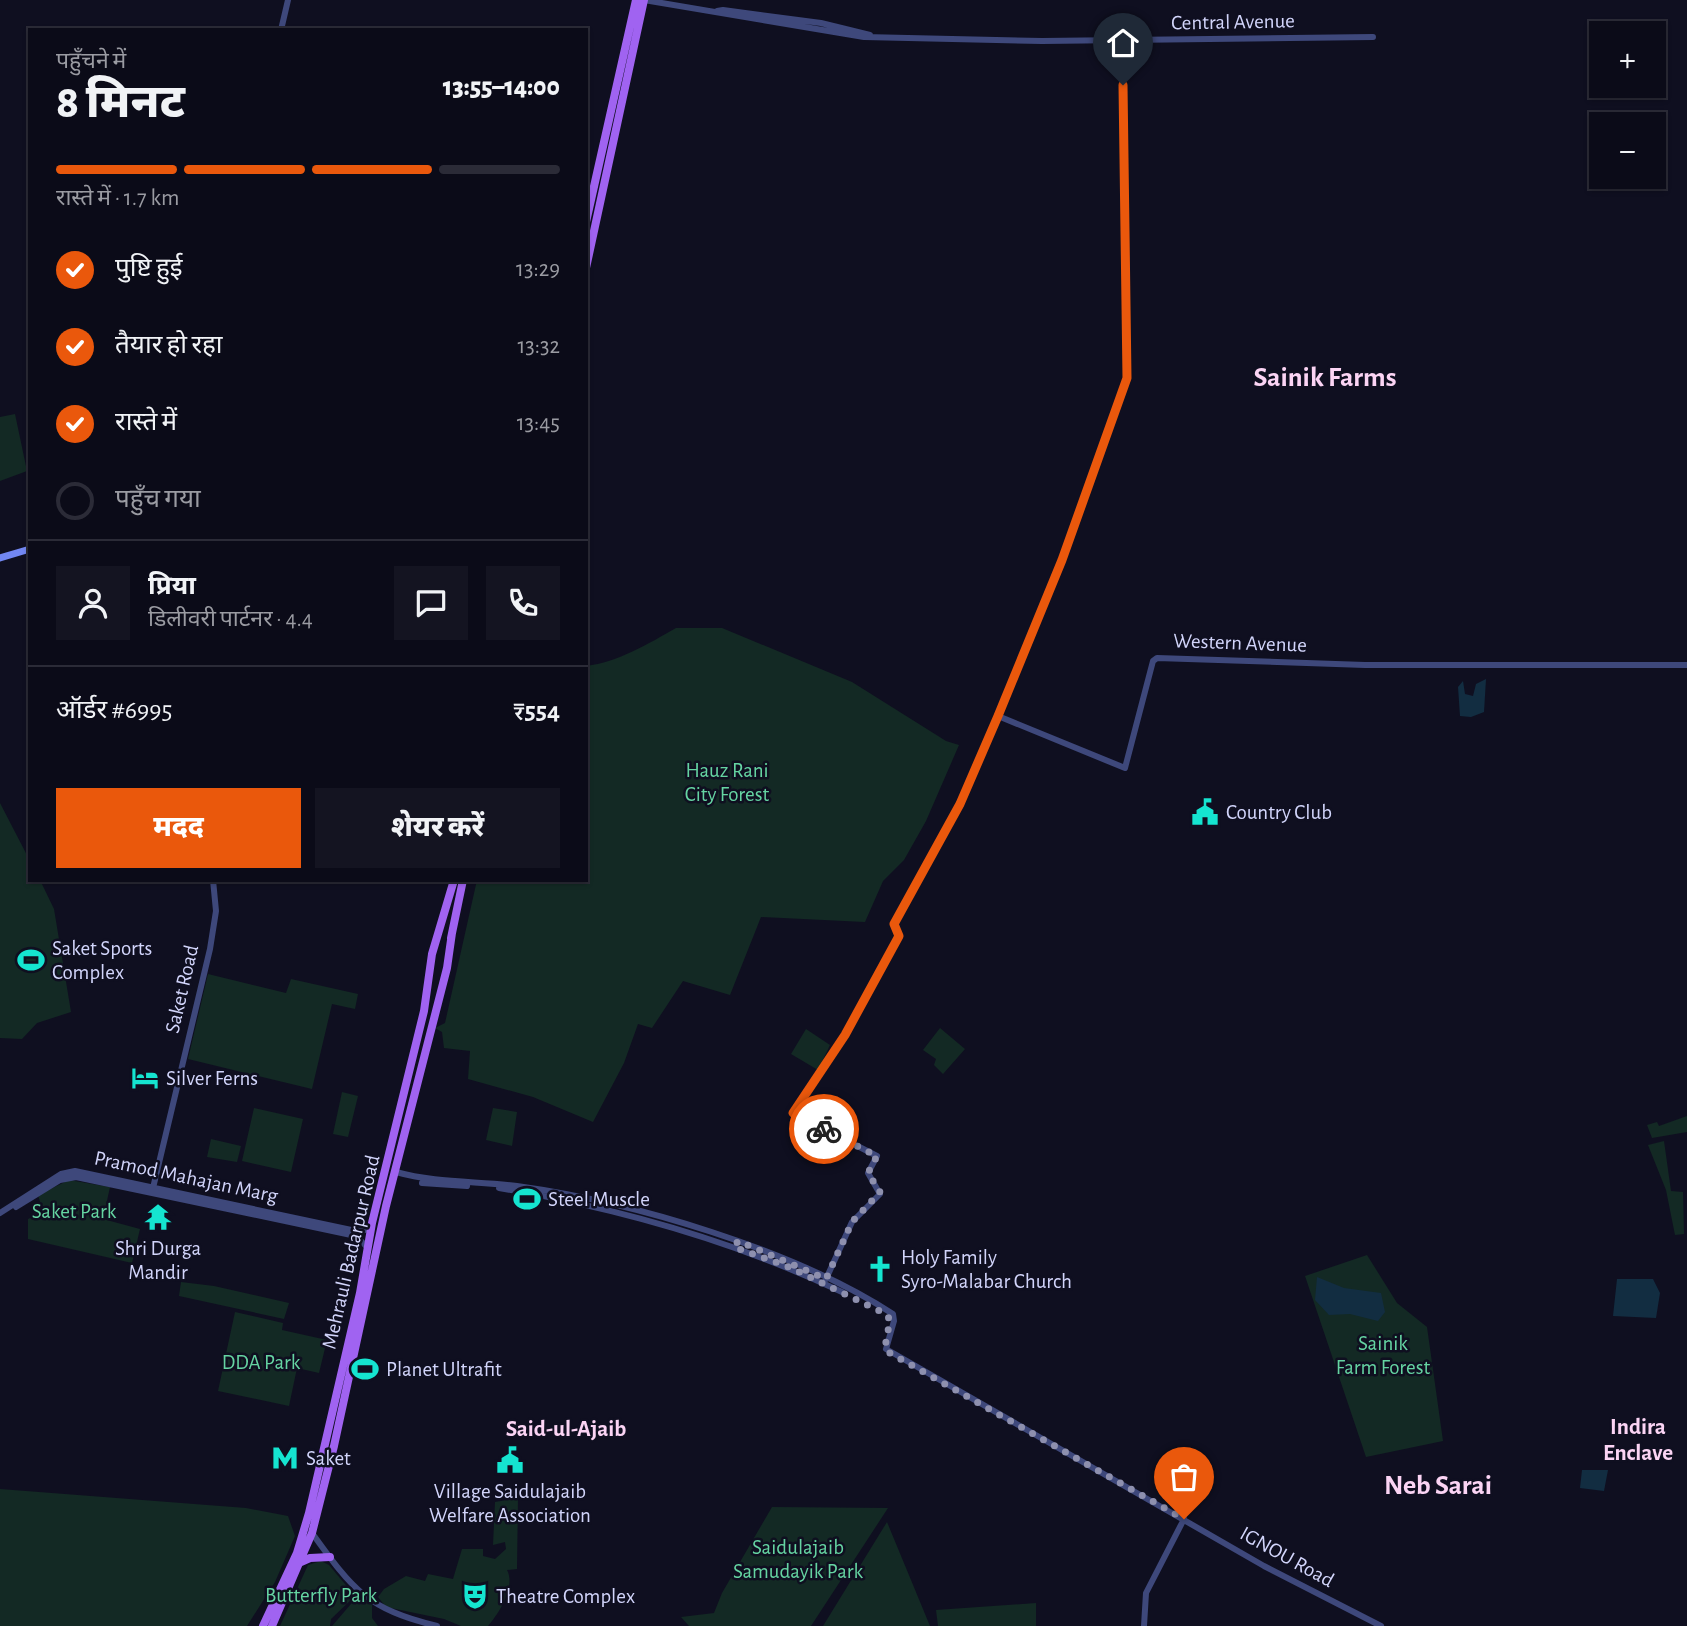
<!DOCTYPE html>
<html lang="hi">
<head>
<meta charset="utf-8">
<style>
	body { margin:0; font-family:"Alegreya Sans","Noto Sans Devanagari",sans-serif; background:#141421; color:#f1f3f6; height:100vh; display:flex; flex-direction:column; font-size:26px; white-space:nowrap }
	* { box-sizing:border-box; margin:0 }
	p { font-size:23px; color:#9a9ba2 }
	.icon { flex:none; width:38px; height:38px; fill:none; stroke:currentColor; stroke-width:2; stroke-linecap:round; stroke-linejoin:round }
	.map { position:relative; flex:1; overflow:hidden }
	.drawer { position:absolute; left:28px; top:28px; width:560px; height:854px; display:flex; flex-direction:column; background:#0b0b18; border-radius:0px; box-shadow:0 2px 5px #0004,0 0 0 2px #2b2b37 }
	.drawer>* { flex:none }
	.controls { position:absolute; left:1589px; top:21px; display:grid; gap:14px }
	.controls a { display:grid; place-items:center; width:77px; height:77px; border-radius:0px; background:#0b0b18; box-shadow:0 2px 5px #0004,0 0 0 2px #2b2b37; font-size:35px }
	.pin { position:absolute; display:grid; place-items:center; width:60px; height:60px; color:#fff; margin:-72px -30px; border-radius:50% 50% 50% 0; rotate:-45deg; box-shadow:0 0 7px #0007 }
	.pin .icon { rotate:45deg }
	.courier { position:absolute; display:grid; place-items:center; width:70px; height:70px; margin:-35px; border:5px solid #ea580c; border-radius:50%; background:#fff; color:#222; box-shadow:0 2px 9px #0007 }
	.head em { font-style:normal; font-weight:800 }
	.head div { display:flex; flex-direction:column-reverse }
	.head { display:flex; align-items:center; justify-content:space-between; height:119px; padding:0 28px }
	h1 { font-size:46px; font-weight:800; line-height:52px }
	.bar { display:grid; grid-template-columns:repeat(4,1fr); gap:10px 7px; align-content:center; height:84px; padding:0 28px }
	.bar i { height:9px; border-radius:5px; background:#2b2b37 }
	.bar .selected { background:#ea580c }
	.bar p { grid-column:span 4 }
	.line { display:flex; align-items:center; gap:18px; padding:0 28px; border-top:2px solid #2b2b37 }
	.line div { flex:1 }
	.round { display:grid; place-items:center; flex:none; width:74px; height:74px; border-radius:0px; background:#141421 }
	ol { padding:0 28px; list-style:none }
	li { display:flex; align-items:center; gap:21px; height:77px }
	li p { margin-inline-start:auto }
	li .icon { padding:7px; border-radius:50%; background:#ea580c; color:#fff; stroke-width:4 }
	li:last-child { color:#9a9ba2 }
	li i { width:38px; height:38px; border:4px solid #2b2b37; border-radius:50% }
	.cta { display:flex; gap:14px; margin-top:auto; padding:14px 28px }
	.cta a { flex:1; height:80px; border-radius:0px; background:#ea580c; color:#fff; font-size:28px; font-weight:800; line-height:80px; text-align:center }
	.cta a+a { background:#141421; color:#f1f3f6 }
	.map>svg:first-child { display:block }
	.green { fill:#132924 }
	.water { fill:#122d41 }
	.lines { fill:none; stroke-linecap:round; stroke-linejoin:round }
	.tertiary { stroke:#3e487b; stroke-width:6 }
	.secondary { stroke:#7287f2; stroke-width:7 }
	.primary { stroke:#a063f1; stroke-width:8 }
	.done { stroke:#8e90ae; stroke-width:7; stroke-dasharray:0 12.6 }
	.route { stroke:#ea580c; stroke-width:9 }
	.labels { text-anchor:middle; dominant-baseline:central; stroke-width:5; stroke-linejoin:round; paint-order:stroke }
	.street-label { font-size:21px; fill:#d2d5fb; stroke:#0f0f20 }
	.park-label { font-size:21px; fill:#65d4a2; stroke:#0f0f20 }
	.poi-label { font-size:21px; fill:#d2d5fb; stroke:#0f0f20; text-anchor:start }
	.neighbourhood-label { font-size:23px; font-weight:bold; fill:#fbd4f4; stroke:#0f0f20 }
	.district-label { font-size:28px; font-weight:bold; fill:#fbd4f4; stroke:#0f0f20 }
</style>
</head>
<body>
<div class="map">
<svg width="1687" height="1626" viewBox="0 0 1687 1626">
	<rect width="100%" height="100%" fill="#0f0f20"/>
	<path class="green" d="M 15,414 L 27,471 L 0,481 L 0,417 Z
		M 676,628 L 722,628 L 852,682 L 946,741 L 959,745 L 926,821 L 904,860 L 883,881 L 865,922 L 761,917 L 730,995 L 683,981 L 652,1028 L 638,1024 L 624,1063 L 593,1122 L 533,1097 L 468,1079 L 470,1051 L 444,1048 L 442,1032 L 435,1028 L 445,1023 L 477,880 L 586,880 L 586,666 C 618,662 648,644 676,628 Z
		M 0,803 L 30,861 L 30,880 L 40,880 L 54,909 L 71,1012 L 37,1023 L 22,1039 L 0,1038 Z
		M 208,974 L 286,993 L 291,979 L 358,994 L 355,1009 L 332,1004 L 312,1089 L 188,1059 Z
		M 940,1028 L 965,1049 L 943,1074 L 934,1065 L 936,1059 L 923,1050 Z
		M 806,1029 L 830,1045 L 818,1070 L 791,1054 Z
		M 342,1092 L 358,1096 L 348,1137 L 333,1134 Z
		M 254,1108 L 303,1119 L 291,1172 L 242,1161 Z
		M 493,1108 L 517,1112 L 512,1146 L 486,1140 Z
		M 1687,1116 L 1687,1132 L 1652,1138 L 1647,1125 L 1657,1122 L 1659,1126 Z
		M 211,1139 L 241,1146 L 237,1162 L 207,1157 Z
		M 1664,1141 L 1671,1191 L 1683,1192 L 1684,1234 L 1675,1235 L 1666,1190 L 1648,1145 Z
		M 69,1180 L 110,1187 L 103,1219 L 140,1229 L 132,1263 L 28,1239 L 28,1219 L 43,1212 L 38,1195 Z
		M 1367,1255 L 1397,1303 L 1427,1327 L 1443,1441 L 1366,1457 L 1305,1276 Z
		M 181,1282 L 214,1286 L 289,1303 L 284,1319 L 179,1296 Z
		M 235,1312 L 283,1323 L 282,1330 L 327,1340 L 319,1373 L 297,1368 L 289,1406 L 218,1391 Z
		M 0,1489 L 246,1508 L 288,1516 L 295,1536 L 275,1582 L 247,1626 L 0,1626 Z
		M 518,1498 L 517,1569 L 507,1570 C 516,1587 499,1613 488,1626 L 461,1626 L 444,1619 L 386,1607 L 378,1597 L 384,1589 L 406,1576 L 425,1581 L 428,1574 L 453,1579 L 462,1549 L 483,1549 L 483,1556 L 495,1559 L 506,1549 L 505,1542 L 493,1545 L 495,1502 Z
		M 772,1507 L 888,1508 L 811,1626 L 689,1626 L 681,1617 L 714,1613 L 722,1593 Z
		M 887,1522 L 930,1626 L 823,1626 Z
		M 321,1561 L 329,1565 L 355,1596 L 331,1619 L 330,1626 L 280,1626 L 308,1565 Z
		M 357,1597 L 372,1603 L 372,1618 L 378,1626 L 332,1626 Z
		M 1036,1603 L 1036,1626 L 938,1626 L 936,1610 Z"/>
	<path class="water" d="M 1486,679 L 1484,712 L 1471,717 L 1460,716 L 1458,687 L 1463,681 L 1465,694 L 1473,696 L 1476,684 Z
		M 1317,1277 L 1344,1288 L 1381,1293 L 1385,1312 L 1378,1321 L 1350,1314 L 1329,1315 L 1315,1300 Z
		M 1617,1279 L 1653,1279 L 1660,1293 L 1656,1318 L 1613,1316 Z
		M 1582,1470 L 1608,1470 L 1604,1491 L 1580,1488 Z"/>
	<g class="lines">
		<path class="tertiary" d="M 644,0 L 864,37 L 1042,41 L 1373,37
			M 717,11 L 723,10 L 821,23 L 870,35
			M 281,30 L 288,0
			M 998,716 L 1125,768 L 1153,661 L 1157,658 L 1365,665 L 1687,665
			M 396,1172 C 435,1183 477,1181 517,1186 C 633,1202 795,1250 893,1314 L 894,1321 L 886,1349
			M 422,1183 L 467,1186
			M 153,1188 L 210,949 L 216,911 L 213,880
			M 499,1188 C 617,1208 734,1241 842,1292
			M 16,1207 L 60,1180 L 76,1177 L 356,1236 L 367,1247
			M 0,1213 L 61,1174 L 75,1171 L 356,1231 L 365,1230 L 372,1223
			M 826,1279 L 852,1222 L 880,1194 L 868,1173 L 877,1156 L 793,1113 L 845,1035 L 899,936 L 894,924 L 960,804 L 998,716 L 1062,560 L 1127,378 L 1122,41
			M 886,1349 L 1264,1566 L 1381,1626
			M 312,1533 C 353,1590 367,1609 437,1626
			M 1144,1626 L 1146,1593 L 1184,1519"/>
		<path class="secondary" d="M 0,558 L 30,549"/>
		<path class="primary" d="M 586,222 L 636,0
			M 586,268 L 644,0
			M 451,938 L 463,880
			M 301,1562 L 310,1558 L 330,1557
			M 263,1626 L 297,1553 L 309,1513 L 360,1293 L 372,1223 L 424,1011 L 432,954 L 454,880
			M 272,1626 L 312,1533 L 334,1446 L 386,1206 L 447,968 L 452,933"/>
	</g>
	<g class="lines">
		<path class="done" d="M 824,1129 L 877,1156 L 868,1173 L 880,1192 L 852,1222 L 826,1279 L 738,1241 L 734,1247 L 789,1267 L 886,1314 L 890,1320 L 885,1347 L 890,1353 L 1184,1519"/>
		<path class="route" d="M 824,1129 L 793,1113 L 845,1035 L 899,936 L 894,924 L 960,804 L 998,716 L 1062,560 L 1127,378 L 1123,85"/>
	</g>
	<defs>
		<symbol id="civic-bare" viewBox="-9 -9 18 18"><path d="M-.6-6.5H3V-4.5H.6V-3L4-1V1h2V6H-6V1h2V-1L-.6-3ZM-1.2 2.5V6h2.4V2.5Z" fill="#15e4d0" stroke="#0f0f20" stroke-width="2.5" paint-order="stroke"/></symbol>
		<symbol id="stadium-bare" viewBox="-9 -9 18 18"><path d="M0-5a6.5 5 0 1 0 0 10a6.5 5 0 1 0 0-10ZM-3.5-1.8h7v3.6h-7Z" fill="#15e4d0" stroke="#0f0f20" stroke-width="2.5" paint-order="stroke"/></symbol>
		<symbol id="hotel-bare" viewBox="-9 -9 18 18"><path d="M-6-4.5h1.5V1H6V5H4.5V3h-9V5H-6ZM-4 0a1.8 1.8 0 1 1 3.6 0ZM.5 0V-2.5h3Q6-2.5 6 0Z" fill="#15e4d0" stroke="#0f0f20" stroke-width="2.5" paint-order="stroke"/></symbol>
		<symbol id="temple-bare" viewBox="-9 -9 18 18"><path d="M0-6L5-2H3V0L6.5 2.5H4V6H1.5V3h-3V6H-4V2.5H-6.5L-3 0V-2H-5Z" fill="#15e4d0" stroke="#0f0f20" stroke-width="2.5" paint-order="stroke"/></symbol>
		<symbol id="church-bare" viewBox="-9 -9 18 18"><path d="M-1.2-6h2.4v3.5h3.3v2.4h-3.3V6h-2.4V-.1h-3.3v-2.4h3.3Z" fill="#15e4d0" stroke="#0f0f20" stroke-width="2.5" paint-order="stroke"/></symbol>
		<symbol id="metro-bare" viewBox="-9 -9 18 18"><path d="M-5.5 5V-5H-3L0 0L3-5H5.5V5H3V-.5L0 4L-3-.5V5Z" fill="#15e4d0" stroke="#0f0f20" stroke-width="2.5" paint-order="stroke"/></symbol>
		<symbol id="theatre-bare" viewBox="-9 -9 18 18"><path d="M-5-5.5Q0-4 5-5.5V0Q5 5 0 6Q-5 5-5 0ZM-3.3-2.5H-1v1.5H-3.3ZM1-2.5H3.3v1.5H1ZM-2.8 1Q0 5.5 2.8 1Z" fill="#15e4d0" stroke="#0f0f20" stroke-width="2.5" paint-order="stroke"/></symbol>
	</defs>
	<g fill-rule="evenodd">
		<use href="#civic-bare" x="1186" y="793" width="38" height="38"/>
		<use href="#stadium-bare" x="12" y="941" width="38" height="38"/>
		<use href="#hotel-bare" x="126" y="1059" width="38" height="38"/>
		<use href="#stadium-bare" x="508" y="1180" width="38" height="38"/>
		<use href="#temple-bare" x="139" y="1198" width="38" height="38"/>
		<use href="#church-bare" x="861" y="1250" width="38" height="38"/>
		<use href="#stadium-bare" x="346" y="1350" width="38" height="38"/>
		<use href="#metro-bare" x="266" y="1439" width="38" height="38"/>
		<use href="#civic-bare" x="491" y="1441" width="38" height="38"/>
		<use href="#theatre-bare" x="456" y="1577" width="38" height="38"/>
	</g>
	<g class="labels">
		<g class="street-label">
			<text transform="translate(1233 22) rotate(-1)">Central Avenue</text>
			<text transform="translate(1240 643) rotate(2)">Western Avenue</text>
			<text transform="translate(182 989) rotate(-77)">Saket Road</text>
			<text transform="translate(186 1177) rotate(12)">Pramod Mahajan Marg</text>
			<text transform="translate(351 1252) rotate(-77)">Mehrauli Badarpur Road</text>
			<text transform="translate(1287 1557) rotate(29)">IGNOU Road</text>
		</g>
		<g class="park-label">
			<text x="727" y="770">Hauz Rani<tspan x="727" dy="24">City Forest</tspan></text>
			<text x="74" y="1211">Saket Park</text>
			<text x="1383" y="1343">Sainik<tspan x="1383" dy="24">Farm Forest</tspan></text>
			<text x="261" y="1362">DDA Park</text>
			<text x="798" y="1547">Saidulajaib<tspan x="798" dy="24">Samudayik Park</tspan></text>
			<text x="321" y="1595">Butterfly Park</text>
		</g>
		<g class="poi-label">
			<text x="1226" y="812">Country Club</text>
			<text x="52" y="948">Saket Sports<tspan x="52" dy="24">Complex</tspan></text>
			<text x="166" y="1078">Silver Ferns</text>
			<text x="548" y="1199">Steel Muscle</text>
			<text x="158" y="1248" text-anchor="middle">Shri Durga<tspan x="158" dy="24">Mandir</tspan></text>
			<text x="901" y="1257">Holy Family<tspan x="901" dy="24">Syro-Malabar Church</tspan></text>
			<text x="386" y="1369">Planet Ultrafit</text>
			<text x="306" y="1458">Saket</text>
			<text x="510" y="1491" text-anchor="middle">Village Saidulajaib<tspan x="510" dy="24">Welfare Association</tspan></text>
			<text x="496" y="1596">Theatre Complex</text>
		</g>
		<g class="neighbourhood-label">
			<text x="1638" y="1427">Indira<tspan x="1638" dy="26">Enclave</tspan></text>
			<text x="566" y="1429">Said-ul-Ajaib</text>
		</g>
		<g class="district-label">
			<text x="1325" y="378">Sainik Farms</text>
			<text x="1438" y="1486">Neb Sarai</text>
		</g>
	</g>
</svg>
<div class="controls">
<a>+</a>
<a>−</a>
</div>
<div class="pin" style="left:1184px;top:1519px;background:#ea580c"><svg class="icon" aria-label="bag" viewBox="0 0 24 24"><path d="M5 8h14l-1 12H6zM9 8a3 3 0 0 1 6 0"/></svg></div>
<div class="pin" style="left:1123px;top:85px;background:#1f2937"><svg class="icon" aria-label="home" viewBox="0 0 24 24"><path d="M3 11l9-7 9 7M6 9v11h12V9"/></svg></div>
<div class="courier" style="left:824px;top:1129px"><svg class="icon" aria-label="bike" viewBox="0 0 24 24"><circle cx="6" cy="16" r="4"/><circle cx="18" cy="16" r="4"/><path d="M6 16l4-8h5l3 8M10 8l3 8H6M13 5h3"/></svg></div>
<section class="drawer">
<div class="head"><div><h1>8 मिनट</h1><p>पहुँचने में</p></div><em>13:55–14:00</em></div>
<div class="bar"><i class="selected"></i><i class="selected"></i><i class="selected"></i><i></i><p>रास्ते में · 1.7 km</p></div>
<ol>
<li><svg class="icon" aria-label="check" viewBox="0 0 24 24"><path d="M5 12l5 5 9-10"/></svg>पुष्टि हुई<p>13:29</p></li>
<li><svg class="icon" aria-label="check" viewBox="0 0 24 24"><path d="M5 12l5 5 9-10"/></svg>तैयार हो रहा<p>13:32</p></li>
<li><svg class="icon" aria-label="check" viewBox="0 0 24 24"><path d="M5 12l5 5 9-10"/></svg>रास्ते में<p>13:45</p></li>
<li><i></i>पहुँच गया</li>
</ol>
<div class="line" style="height:126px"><a class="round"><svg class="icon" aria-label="person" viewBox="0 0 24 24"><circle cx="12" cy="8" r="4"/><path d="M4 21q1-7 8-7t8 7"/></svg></a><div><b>प्रिया</b><p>डिलीवरी पार्टनर · 4.4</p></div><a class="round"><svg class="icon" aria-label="chat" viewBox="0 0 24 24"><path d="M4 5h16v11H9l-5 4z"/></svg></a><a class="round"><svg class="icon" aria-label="phone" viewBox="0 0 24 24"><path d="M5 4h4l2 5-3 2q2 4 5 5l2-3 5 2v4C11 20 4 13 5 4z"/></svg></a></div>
<div class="line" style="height:91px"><div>ऑर्डर #6995</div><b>₹554</b></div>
<div class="cta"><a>मदद</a><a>शेयर करें</a></div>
</section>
</div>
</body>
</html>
